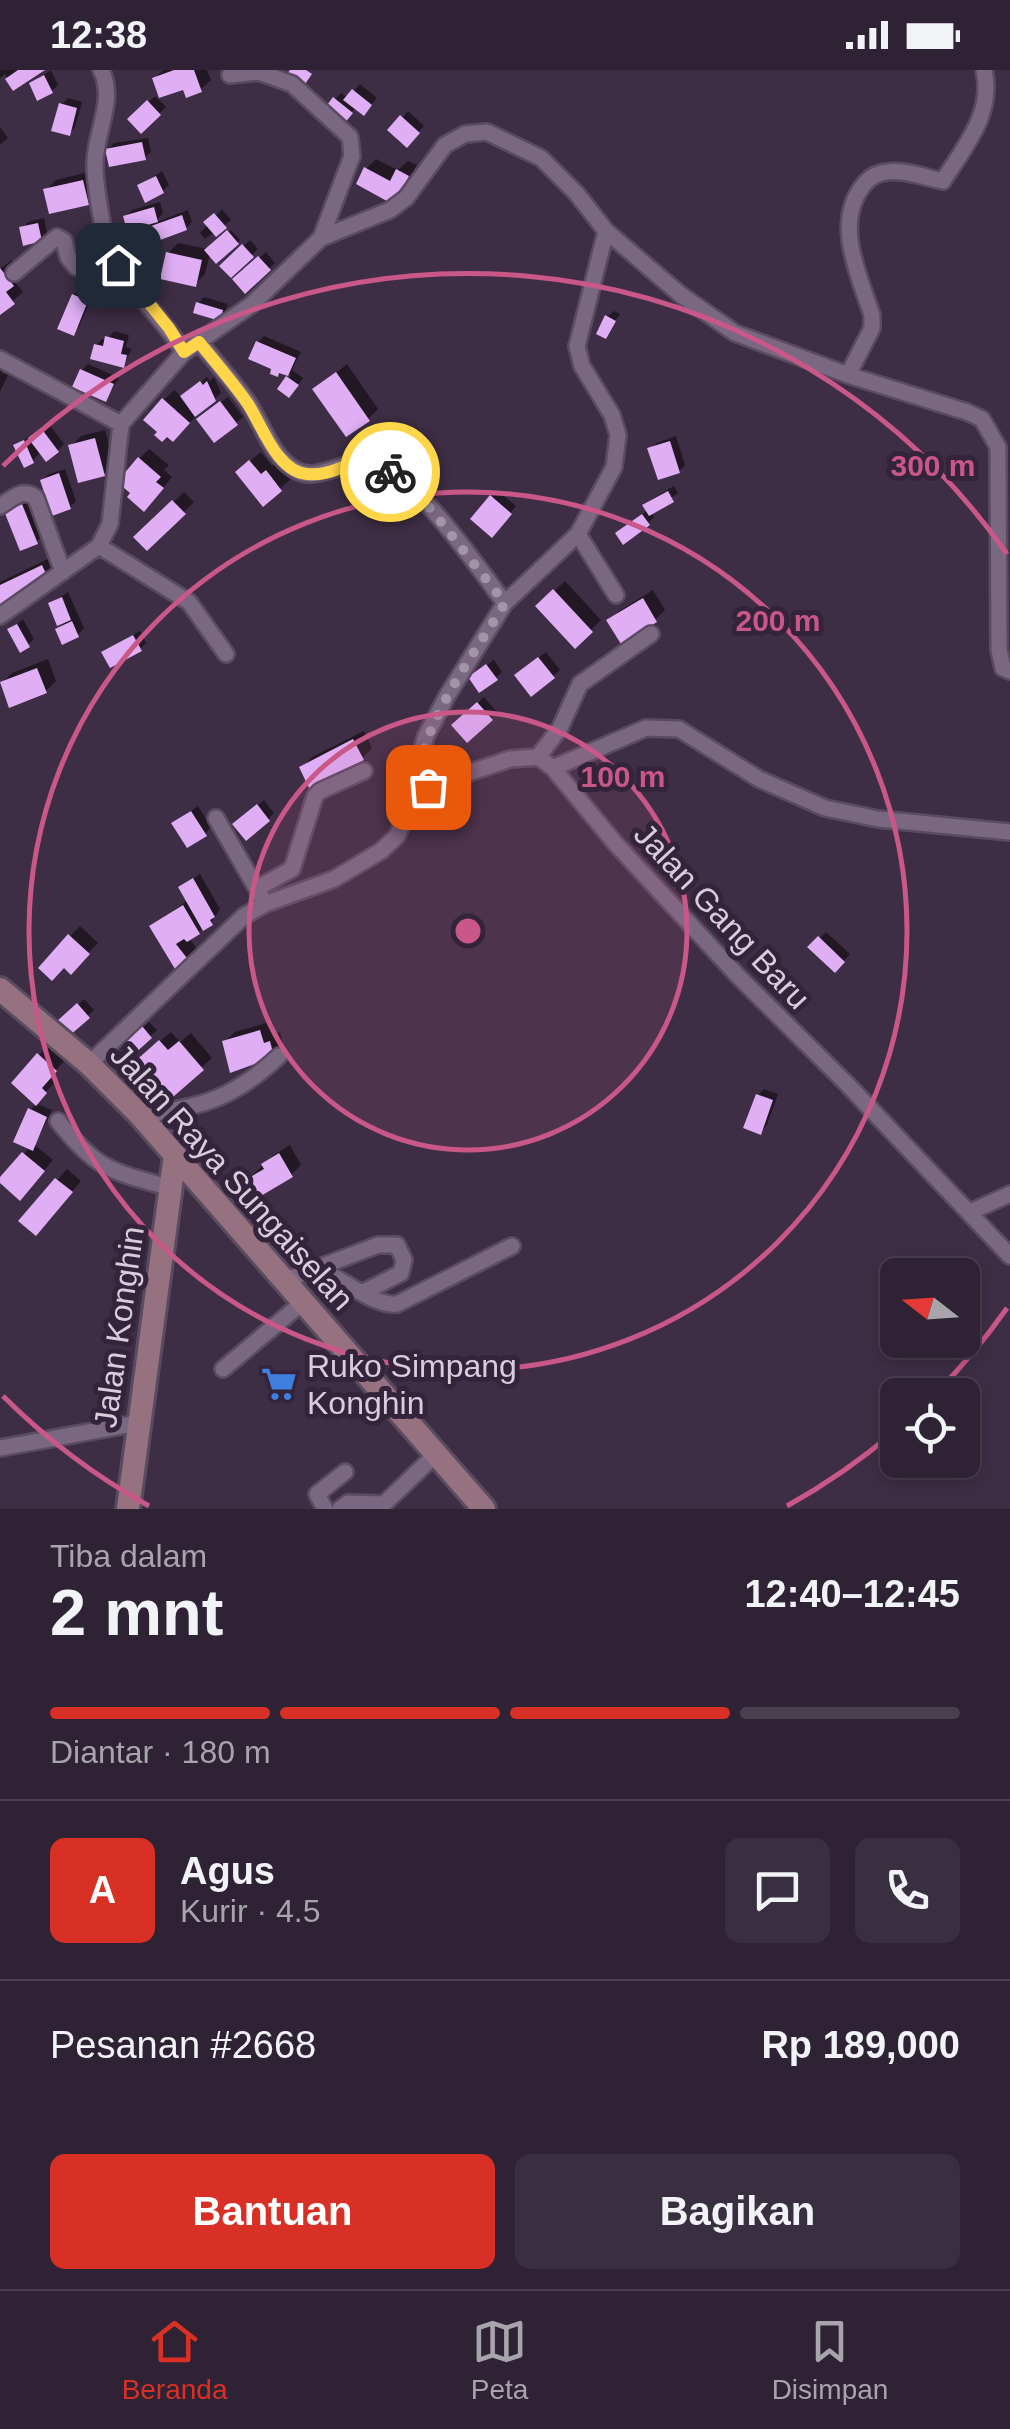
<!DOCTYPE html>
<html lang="id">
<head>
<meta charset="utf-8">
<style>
	body { margin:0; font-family:Arial,sans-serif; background:#3a2f40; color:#f1f3f6; height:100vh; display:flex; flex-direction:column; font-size:38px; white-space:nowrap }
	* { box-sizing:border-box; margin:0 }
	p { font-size:32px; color:#a7a4ac }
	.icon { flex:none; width:55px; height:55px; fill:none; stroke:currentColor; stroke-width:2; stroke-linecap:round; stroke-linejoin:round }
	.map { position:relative; height:1439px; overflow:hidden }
	.panel { display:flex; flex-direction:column; background:#2e2234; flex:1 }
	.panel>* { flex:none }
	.needle { width:65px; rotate:287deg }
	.tools { position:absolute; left:880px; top:1188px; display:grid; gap:20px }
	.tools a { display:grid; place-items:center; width:100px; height:100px; border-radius:15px; background:#2e2234; box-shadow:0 5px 15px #0003,0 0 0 2px #493f4f; font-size:50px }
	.pin { position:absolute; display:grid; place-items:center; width:85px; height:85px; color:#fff; margin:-42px; border-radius:20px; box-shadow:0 5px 15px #0006 }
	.courier { position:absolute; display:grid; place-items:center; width:100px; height:100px; margin:-50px; border:8px solid #ffd54a; border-radius:50%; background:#fff; color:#222; box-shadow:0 2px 12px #0007 }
	.head em { font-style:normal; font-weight:600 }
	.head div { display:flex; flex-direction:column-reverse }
	.head { display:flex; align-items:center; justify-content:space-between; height:170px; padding:0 50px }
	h1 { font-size:65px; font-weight:600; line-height:75px }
	.bar { display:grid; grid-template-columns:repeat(4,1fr); gap:15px 10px; align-content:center; height:120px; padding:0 50px }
	.bar i { height:12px; border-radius:8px; background:#493f4f }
	.bar .active { background:#d93025 }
	.bar p { grid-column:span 4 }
	.line { display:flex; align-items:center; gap:25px; padding:0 50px; border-top:2px solid #493f4f }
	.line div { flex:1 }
	.round { display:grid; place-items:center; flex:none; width:105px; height:105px; border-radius:15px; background:#3a2f40 }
	.button { display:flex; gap:20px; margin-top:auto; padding:20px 50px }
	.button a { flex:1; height:115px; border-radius:15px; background:#d93025; color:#fff; font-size:40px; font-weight:600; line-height:115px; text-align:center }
	.button a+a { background:#3a2f40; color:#f1f3f6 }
	.status { display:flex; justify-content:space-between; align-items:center; height:70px; padding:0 50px; background:#2e2234; direction:ltr }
	.status svg { height:28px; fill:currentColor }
	.menu { display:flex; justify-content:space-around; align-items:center; height:140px; border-top:2px solid #493f4f; background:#2e2234; font-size:28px; color:#a7a4ac }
	.menu a { display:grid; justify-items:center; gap:5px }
	.menu .active { color:#d93025 }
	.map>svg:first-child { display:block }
	.shadow { fill:#0007 }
	.building { fill:#dfaef5 }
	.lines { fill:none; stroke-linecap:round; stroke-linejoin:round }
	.street-casing { stroke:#5a4c60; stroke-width:20 }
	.secondary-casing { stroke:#5a4c60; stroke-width:28 }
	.street { stroke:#7a6882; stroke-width:15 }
	.secondary { stroke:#96717f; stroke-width:22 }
	.done { stroke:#a195a7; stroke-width:10; stroke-dasharray:0 18 }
	.route { stroke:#ffd54a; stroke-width:12 }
	.ring { fill:none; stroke:#c95788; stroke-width:5 }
	.labels { text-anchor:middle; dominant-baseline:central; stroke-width:10; stroke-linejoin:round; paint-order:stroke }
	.street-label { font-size:32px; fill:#d7cddc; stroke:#34243b }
	.poi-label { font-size:32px; fill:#d7cddc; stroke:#34243b; text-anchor:start }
	.centre { fill:#c95788; stroke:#34243b; stroke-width:5 }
	.ring-label { font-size:30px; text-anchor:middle; font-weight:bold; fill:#c95788; stroke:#34243b; stroke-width:10; stroke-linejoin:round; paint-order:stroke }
</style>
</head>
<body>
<div class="status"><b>12:38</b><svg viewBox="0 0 49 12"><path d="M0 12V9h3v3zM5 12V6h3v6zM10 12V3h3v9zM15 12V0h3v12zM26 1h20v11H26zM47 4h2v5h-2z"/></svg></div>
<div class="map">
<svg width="1010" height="1439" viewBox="0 0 1010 1439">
	<rect width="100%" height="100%" fill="#3e2e45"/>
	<path class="shadow" d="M 0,0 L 40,0 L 14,18 L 5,4 L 0,8 Z
		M 51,0 L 58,15 L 52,21 L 32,13 Z
		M 163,0 L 207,0 L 211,10 L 200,20 L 184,16 L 155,8 Z
		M 360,14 L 377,28 L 369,37 L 356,37 L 344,51 L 335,29 L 341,23 L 348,28 Z
		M 155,26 L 166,37 L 141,61 L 130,49 Z
		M 68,28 L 82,32 L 75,57 L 69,63 L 61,35 Z
		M 408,41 L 424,56 L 407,74 L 391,60 Z
		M 0,57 L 8,68 L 0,75 Z
		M 148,68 L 151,82 L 144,88 L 108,80 L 114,73 Z
		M 376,89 L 398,100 L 408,91 L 417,95 L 404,122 L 394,132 L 366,99 Z
		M 93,101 L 98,122 L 87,132 L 46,120 L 56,110 Z
		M 162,101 L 169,115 L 163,121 L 140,116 Z
		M 160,132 L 163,143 L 154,153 L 188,140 L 192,152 L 186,158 L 134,164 L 144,153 L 126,147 L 132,140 Z
		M 222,139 L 231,150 L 205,169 L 200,163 Z
		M 44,148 L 47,163 L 41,169 L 22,158 L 28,152 Z
		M 231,160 L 240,170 L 217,191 L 210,183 L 205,204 L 195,214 L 168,183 L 178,173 L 208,179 Z
		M 250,170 L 258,179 L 231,205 L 222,196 Z
		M 266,182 L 275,193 L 245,220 L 236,209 Z
		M 12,190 L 22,204 L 15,212 L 23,222 L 0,242 L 0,199 Z
		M 80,219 L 93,224 L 79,257 L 73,263 L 74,225 Z
		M 204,227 L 228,234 L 225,242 L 219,248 L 198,234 Z
		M 614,241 L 620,244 L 605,266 L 607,247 Z
		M 114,261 L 129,265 L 126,277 L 132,279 L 123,295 L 96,275 L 102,269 L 107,270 Z
		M 264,266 L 301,282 L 292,300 L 303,308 L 295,319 L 280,319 L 291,305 L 280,300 L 258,272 Z
		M 0,292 L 5,293 L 1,303 L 8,305 L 0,322 Z
		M 88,294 L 119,308 L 106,329 L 82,300 Z
		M 347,294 L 378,339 L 368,349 L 316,319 Z
		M 207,307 L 210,311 L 214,307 L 221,323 L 183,359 L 164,330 L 174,320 L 182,327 Z
		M 228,327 L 243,347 L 214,369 L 205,343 Z
		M 49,354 L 64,374 L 58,380 L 41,382 L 33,390 L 16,375 Z
		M 105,360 L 114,394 L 104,404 L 71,376 L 81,366 Z
		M 676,366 L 685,395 L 679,401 L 650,379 L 657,373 Z
		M 149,379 L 169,395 L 164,400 L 172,407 L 154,429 L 139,389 Z
		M 261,382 L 272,396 L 277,392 L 291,409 L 263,433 L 249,392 Z
		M 65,399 L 76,431 L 70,437 L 43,410 L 49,404 Z
		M 674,416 L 678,423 L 651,442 L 654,447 L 648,453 L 624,457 L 648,440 L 646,435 L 652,429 Z
		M 498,421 L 516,436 L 498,458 L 492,427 Z
		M 184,422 L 194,432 L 147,478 L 137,467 Z
		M 29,430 L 42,466 L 36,472 L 7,442 Z
		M 52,487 L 56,494 L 46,504 L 0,531 L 0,512 Z
		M 565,511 L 601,550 L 575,576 L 539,536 Z
		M 653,520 L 665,540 L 655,550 L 609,551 L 619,541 Z
		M 68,522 L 84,558 L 78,565 L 58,560 L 66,551 L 51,533 Z
		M 23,549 L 34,569 L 28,575 L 10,560 Z
		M 140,561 L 146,573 L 140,579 L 104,582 Z
		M 546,582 L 560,600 L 553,606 L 524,599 Z
		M 48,589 L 56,611 L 46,621 L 2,613 L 12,603 Z
		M 494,590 L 502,602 L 496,608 L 477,601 Z
		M 484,627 L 497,642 L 468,669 L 455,655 Z
		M 364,661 L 372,678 L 362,688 L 302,698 L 312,687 Z
		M 264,730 L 274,743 L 268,750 L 242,748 Z
		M 198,736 L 211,757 L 205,764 L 181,748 Z
		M 200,804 L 220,839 L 211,853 L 189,868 L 198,880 L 179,900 L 152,856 L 188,830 L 181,817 Z
		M 80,856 L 98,873 L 71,901 L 70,866 Z
		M 826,862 L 850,884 L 835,900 L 811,877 Z
		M 84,929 L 94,940 L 69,963 L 59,952 Z
		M 149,952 L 157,960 L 133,982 L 126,973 Z
		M 270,952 L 274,964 L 280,962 L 283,974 L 273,984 L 224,972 L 235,962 Z
		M 171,962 L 180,972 L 191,963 L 212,988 L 166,1030 L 145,984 Z
		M 49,975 L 65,990 L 50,1007 L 55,1012 L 36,1032 L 39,985 Z
		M 764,1019 L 778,1024 L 767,1055 L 761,1062 L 758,1025 Z
		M 37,1034 L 52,1040 L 35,1075 L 53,1090 L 30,1117 L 0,1110 L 30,1077 L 30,1040 Z
		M 190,1047 L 203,1060 L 186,1077 L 173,1063 Z
		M 290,1075 L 301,1095 L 291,1105 L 243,1114 L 275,1084 Z
		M 67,1099 L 81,1111 L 46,1153 L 22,1151 Z"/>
	<path class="building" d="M 18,0 L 45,0 L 13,21 L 5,9 Z
		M 174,0 L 194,0 L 202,22 L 186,28 L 183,20 L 159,28 L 152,8 Z
		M 290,0 L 306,0 L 312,4 L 303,17 L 286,5 Z
		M 44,5 L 53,23 L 37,31 L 29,13 Z
		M 352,19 L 372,35 L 364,46 L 343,30 Z
		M 333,27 L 353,43 L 344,54 L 324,39 Z
		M 147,30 L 161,45 L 141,64 L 127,49 Z
		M 59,33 L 77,38 L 70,66 L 51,61 Z
		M 400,45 L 420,63 L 407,78 L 387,60 Z
		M 142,72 L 146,90 L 109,97 L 105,79 Z
		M 364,97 L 390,111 L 396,99 L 409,106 L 394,135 L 356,114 Z
		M 156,106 L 164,123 L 145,133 L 137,115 Z
		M 83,110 L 89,135 L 49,144 L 43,119 Z
		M 154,137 L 158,152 L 127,161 L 123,146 Z
		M 214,143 L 227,158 L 216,167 L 203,152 Z
		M 182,145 L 187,160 L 136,179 L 131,163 Z
		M 38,153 L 42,171 L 23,176 L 19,157 Z
		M 227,160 L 239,174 L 216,194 L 204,180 Z
		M 242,174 L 254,187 L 231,208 L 219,196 Z
		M 166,182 L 202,190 L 196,217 L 160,209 Z
		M 258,186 L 271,200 L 245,224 L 232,209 Z
		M 0,198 L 14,216 L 6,222 L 15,234 L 0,245 Z
		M 72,224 L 88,231 L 74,266 L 57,259 Z
		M 196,232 L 223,240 L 220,251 L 193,243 Z
		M 605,245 L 616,251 L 606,269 L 596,264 Z
		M 105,266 L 124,271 L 121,284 L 127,285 L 124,298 L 90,289 L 94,274 L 103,276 Z
		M 256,271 L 296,288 L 288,306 L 279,303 L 278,307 L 270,304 L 271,299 L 248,289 Z
		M 80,299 L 114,314 L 106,332 L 72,317 Z
		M 336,302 L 370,351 L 346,367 L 312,319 Z
		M 286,306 L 299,315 L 289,328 L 277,319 Z
		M 200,311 L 203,315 L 207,311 L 216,331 L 195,347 L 180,326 Z
		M 162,328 L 190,353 L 173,372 L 167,367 L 162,372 L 154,365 L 157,362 L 143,350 Z
		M 220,331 L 238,355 L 214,373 L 196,349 Z
		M 41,358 L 59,382 L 46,392 L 28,368 Z
		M 95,368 L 105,406 L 78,413 L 68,375 Z
		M 24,370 L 34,393 L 24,398 L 13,375 Z
		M 670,371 L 680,403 L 658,410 L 647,378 Z
		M 138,387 L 161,407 L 156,412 L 164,418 L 144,442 L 127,427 L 130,423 L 117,412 Z
		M 249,390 L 261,404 L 266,400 L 282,421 L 263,437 L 235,402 Z
		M 59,403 L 71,439 L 52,446 L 40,410 Z
		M 668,421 L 674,432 L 649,446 L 642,435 Z
		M 490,425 L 512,444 L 492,468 L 470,449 Z
		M 172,430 L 186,444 L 147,481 L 133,467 Z
		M 22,434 L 38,474 L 20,481 L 4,441 Z
		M 642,444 L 650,455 L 623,475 L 615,463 Z
		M 42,495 L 47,506 L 2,536 L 0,534 L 0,515 Z
		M 553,519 L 593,562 L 575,579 L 535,536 Z
		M 62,527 L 71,550 L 57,556 L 48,533 Z
		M 643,528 L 657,552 L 621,574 L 606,550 Z
		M 72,551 L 79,567 L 62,575 L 55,559 Z
		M 17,554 L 30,577 L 20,583 L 7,559 Z
		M 133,565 L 142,581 L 110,598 L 101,582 Z
		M 538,587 L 555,608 L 531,627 L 514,605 Z
		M 486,594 L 498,610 L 479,623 L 468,607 Z
		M 37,598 L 47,623 L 9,638 L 0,612 Z
		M 477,632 L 493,650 L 467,673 L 451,655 Z
		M 353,669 L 364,690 L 309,718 L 299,697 Z
		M 257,734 L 270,751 L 246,771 L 232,754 Z
		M 191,741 L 207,766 L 187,778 L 171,753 Z
		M 193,808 L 215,847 L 210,850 L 213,855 L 203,861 L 178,817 Z
		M 183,835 L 200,864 L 187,872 L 184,869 L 176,874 L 190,892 L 178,904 L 149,856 Z
		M 68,864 L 90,884 L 71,905 L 64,898 L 52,911 L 38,898 Z
		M 818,866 L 845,892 L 835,903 L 807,877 Z
		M 77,933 L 90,948 L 69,966 L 56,952 Z
		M 142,956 L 152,968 L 133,985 L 122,972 Z
		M 260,960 L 264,973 L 270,971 L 274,987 L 230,1003 L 222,971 Z
		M 159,970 L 168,980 L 179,971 L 204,1000 L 166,1033 L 132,994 Z
		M 37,983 L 57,1001 L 42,1018 L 47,1023 L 36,1036 L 11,1013 Z
		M 756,1024 L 773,1030 L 761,1065 L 743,1058 Z
		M 28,1038 L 47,1047 L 33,1081 L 13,1072 Z
		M 183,1051 L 199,1068 L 186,1080 L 170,1063 Z
		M 22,1082 L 45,1101 L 20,1131 L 0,1113 L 0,1107 Z
		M 279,1083 L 293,1107 L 249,1133 L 240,1113 L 264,1099 L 261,1094 Z
		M 55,1108 L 73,1122 L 36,1166 L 18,1151 Z"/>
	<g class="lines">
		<defs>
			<path id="street" d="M 230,5 L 259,2 L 292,14 L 350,67 L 352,86 L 321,168
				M 14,203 L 57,167 L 64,171 L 68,187 L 76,197 L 86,196 L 110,183
				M 199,272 C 215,291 232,311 247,331 C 262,353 271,386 295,400 C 318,413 343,389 368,393 C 414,400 476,496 505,533
				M 184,282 L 251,235 L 321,168 L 390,140 L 406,128 L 445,75 L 465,64 L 487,62 L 541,88 L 577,124 L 606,161 L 681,225 L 735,263 L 848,305 L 967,342 L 982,349 L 998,377 L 999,580 L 1003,598 L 1010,601
				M 0,289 L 121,354
				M 848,305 L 872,258 L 872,245 C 859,206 834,154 862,117 C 867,110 873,105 881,103 C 901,98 923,107 943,111 C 965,76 994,43 984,0
				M 0,436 C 12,429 23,417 36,428 L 63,502
				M 578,464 L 616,525
				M 99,476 L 189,532 L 226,584
				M 0,546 L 99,476 L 110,454 L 121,354 L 184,282 C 165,250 122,212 110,182 C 103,166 94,109 95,91 C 96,61 116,28 101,0
				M 538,687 L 560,658 L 580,614 L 651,564
				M 553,698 L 646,658 L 679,659 L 759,709 L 825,738 L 878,749 L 1010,762
				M 414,727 L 417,695 L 426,666 L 447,626 L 505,533 L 578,464 L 614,397 L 618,365 L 612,345 L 582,296 L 577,276 L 606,161
				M 216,748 L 261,826
				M 258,818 L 292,799 L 315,726 L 320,721 L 364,701
				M 89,994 L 244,846 L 265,834 L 334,809 L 381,781 L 397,766 L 414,727 L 427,717 L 510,689 L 538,687 L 553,698 L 615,773 L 737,905 L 848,1015 L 1010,1186
				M 140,1045 C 200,1038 233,1029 279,986
				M 58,1051 C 98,1101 111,1101 171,1118
				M 970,1142 L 1010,1124
				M 315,1197 C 339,1206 374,1237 397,1234 L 512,1176
				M 283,1211 L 378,1175 L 397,1175 L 404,1190 L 401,1203 L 364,1222
				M 223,1299 L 302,1233
				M 0,1378 L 138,1353
				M 325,1439 L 317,1424 L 345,1402
				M 340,1439 L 348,1433 L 384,1434 L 435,1385"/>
			<path id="secondary" d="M 0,919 L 89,994 L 140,1045 L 484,1439
				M 128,1439 L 175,1085"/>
		</defs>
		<use href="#street" class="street-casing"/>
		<use href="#secondary" class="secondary-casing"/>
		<use href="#street" class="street"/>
		<use href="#secondary" class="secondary"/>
	</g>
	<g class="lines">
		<path class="done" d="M 390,402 L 415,419 L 505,533 C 467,596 421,652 414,727 L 428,717"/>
		<path class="route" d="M 118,195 L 169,258 L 184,282 L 199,272 C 215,292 233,312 248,334 C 262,355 277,402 307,404 C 343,407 347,380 390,402"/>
	</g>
	<circle cx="468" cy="861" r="219" fill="#c95788" fill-opacity=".12"/>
	<g class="ring">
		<circle cx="468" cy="861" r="219"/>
		<circle cx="468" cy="861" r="439"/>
		<path d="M1007 1238A658 658 0 0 1 937 1322M895 1361A658 658 0 0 1 787 1436M149 1436A658 658 0 0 1 3 1326M3 396A658 658 0 0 1 1007 484"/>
	</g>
	<defs>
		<symbol id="supermarket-bare" viewBox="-9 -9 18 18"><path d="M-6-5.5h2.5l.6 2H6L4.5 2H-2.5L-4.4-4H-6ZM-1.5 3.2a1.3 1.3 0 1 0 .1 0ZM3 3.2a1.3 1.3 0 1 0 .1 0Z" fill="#3f7fe0" stroke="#34243b" stroke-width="2.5" paint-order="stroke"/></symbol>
	</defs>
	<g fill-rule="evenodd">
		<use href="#supermarket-bare" x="254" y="1289" width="50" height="50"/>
	</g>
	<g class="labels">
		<g class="street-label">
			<text transform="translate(722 846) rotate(47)">Jalan Gang Baru</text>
			<text transform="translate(232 1107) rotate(48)">Jalan Raya Sungaiselan</text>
			<text transform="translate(119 1257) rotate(-82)">Jalan Konghin</text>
		</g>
		<g class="poi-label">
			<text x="307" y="1296">Ruko Simpang<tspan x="307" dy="37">Konghin</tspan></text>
		</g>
	</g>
	<circle cx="468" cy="861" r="15" class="centre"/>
	<g class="ring-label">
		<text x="933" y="406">300 m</text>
		<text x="778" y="561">200 m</text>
		<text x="623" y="717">100 m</text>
	</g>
</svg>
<div class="tools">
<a><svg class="needle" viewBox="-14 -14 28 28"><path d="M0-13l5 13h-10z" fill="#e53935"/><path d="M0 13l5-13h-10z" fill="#a7a4ac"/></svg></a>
<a><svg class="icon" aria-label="locate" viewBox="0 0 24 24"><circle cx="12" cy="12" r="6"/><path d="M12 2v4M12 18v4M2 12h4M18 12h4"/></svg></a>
</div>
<div class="pin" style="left:428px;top:717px;background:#ea580c"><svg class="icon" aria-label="bag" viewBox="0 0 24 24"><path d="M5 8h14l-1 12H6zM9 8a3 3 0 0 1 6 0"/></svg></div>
<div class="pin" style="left:118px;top:195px;background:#1f2937"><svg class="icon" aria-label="home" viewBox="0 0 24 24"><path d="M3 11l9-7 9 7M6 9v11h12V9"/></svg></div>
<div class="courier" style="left:390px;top:402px"><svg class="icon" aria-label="bike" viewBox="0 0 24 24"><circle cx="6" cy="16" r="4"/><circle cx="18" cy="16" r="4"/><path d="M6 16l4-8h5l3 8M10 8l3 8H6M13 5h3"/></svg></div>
</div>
<section class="panel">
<div class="head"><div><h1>2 mnt</h1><p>Tiba dalam</p></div><em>12:40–12:45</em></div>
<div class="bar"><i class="active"></i><i class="active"></i><i class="active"></i><i></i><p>Diantar · 180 m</p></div>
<div class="line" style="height:180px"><b class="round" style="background:#d93025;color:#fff">A</b><div><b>Agus</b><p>Kurir · 4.5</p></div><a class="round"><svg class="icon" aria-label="chat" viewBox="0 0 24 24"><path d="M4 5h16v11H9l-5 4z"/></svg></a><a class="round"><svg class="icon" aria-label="phone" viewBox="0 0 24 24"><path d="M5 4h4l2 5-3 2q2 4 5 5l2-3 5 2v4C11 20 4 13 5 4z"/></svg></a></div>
<div class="line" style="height:130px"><div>Pesanan #2668</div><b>Rp 189,000</b></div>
<div class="button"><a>Bantuan</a><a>Bagikan</a></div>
</section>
<nav class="menu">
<a class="active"><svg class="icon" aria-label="home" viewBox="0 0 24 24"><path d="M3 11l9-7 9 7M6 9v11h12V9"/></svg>Beranda</a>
<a><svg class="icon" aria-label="map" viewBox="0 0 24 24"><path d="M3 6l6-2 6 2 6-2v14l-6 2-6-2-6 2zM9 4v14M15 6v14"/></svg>Peta</a>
<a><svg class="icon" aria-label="saved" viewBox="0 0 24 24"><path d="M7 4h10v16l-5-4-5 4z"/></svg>Disimpan</a>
</nav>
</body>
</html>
